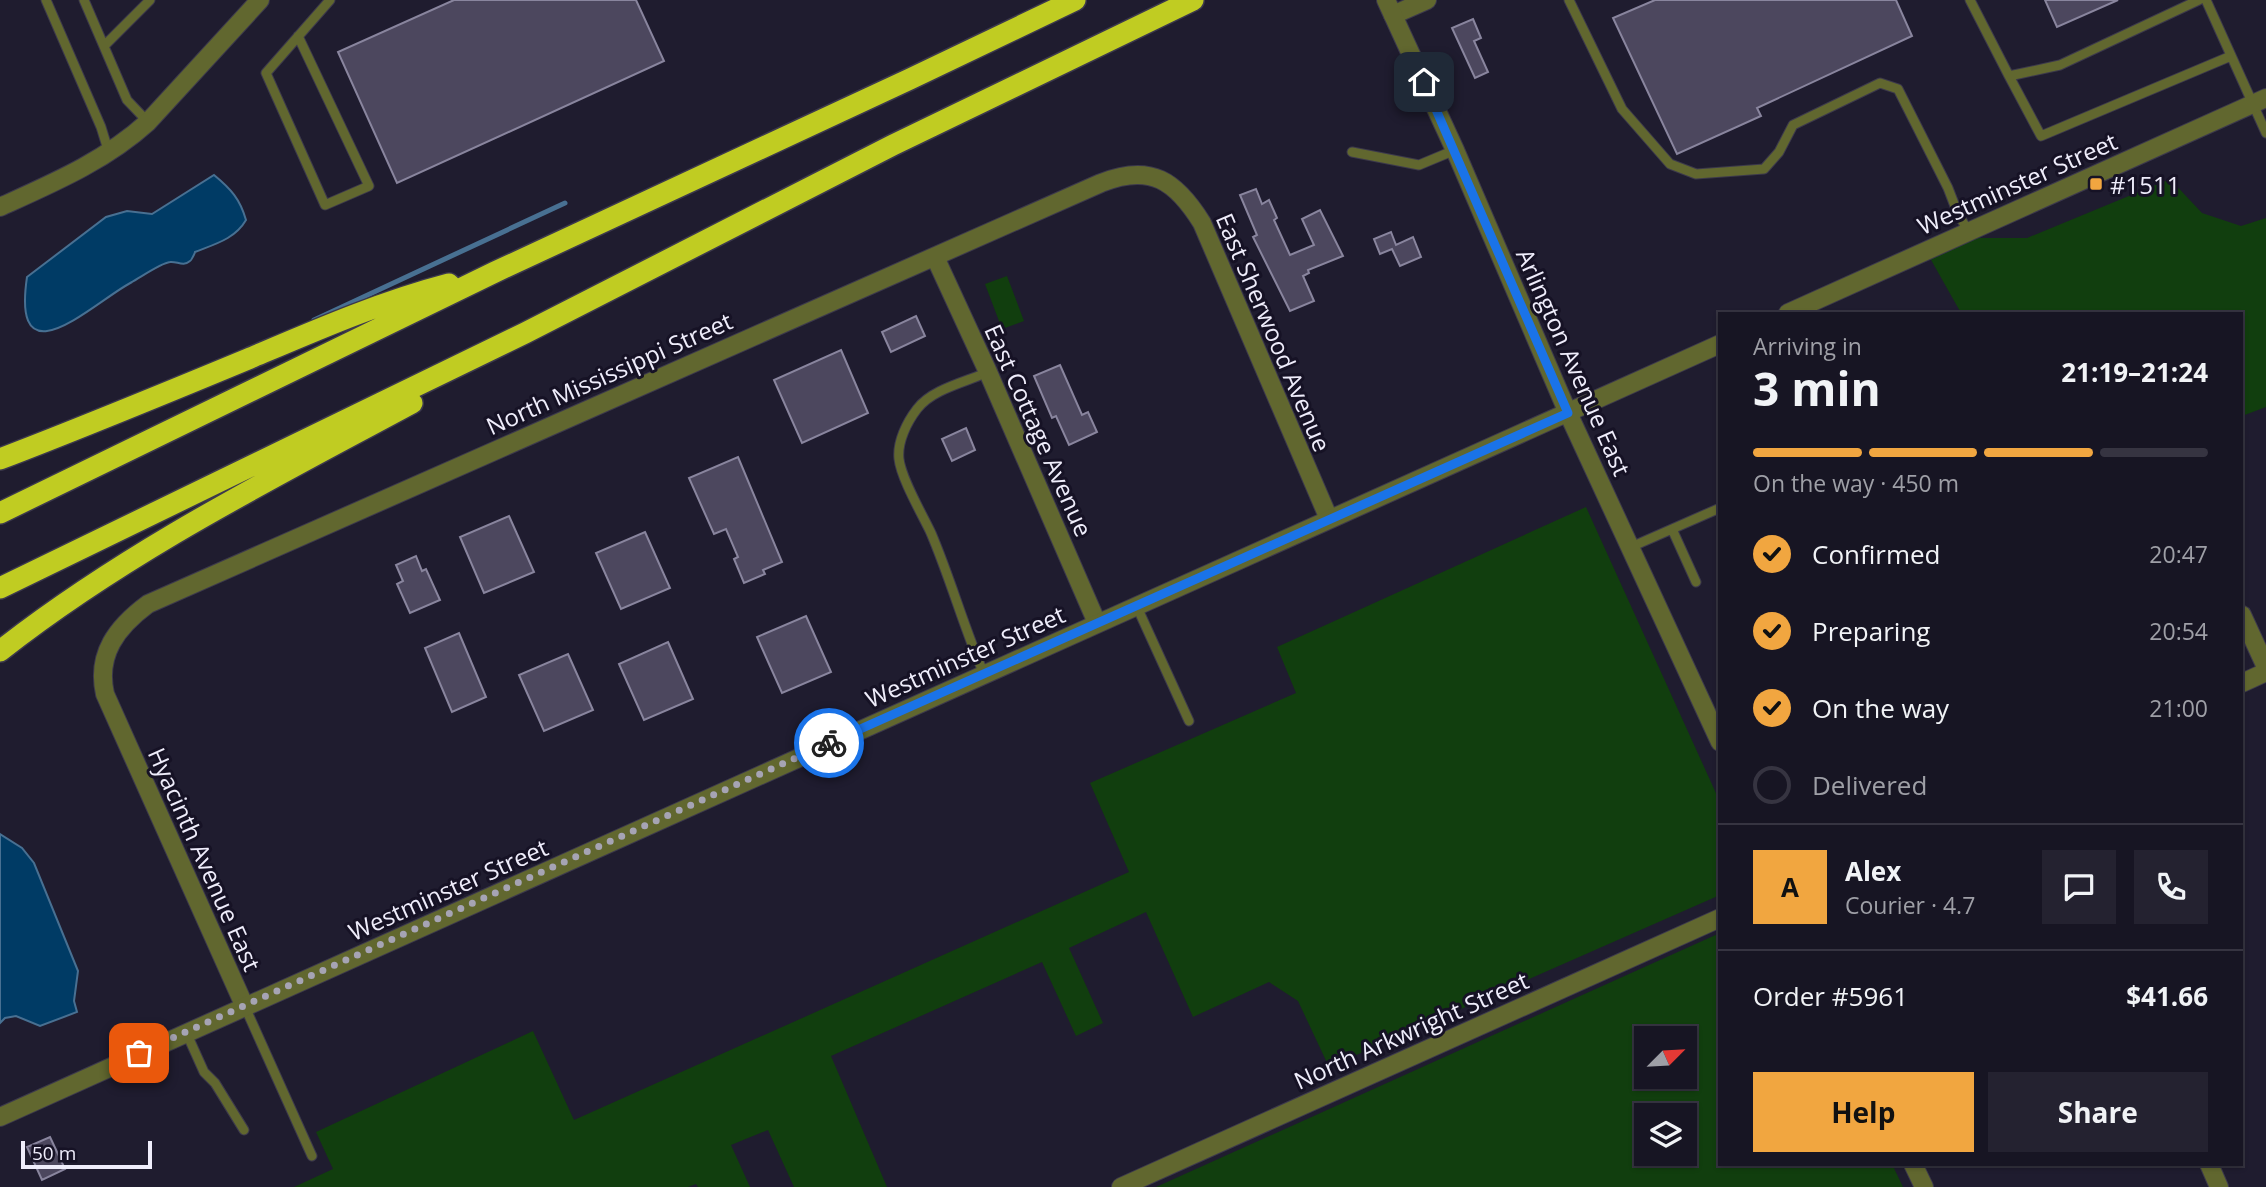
<!DOCTYPE html>
<html lang="en">
<head>
<meta charset="utf-8">
<style>
	body { margin:0; font-family:"Open Sans",sans-serif; background:#242230; color:#f1f3f6; height:100vh; display:flex; flex-direction:column; font-size:26px; white-space:nowrap }
	* { box-sizing:border-box; margin:0 }
	p { font-size:23px; color:#9e9fa6 }
	.icon { flex:none; width:38px; height:38px; fill:none; stroke:currentColor; stroke-width:2; stroke-linecap:round; stroke-linejoin:round }
	.map { position:relative; flex:1; overflow:hidden }
	.side { position:absolute; left:1718px; top:312px; width:525px; height:854px; display:flex; flex-direction:column; background:#171523; border-radius:0px; box-shadow:0 2px 5px #0004,0 0 0 2px #363441 }
	.side>* { flex:none }
	.needle { width:46px; rotate:66deg }
	.controls { position:absolute; left:1634px; top:1026px; display:grid; gap:14px }
	.controls a { display:grid; place-items:center; width:63px; height:63px; border-radius:0px; background:#171523; box-shadow:0 2px 5px #0004,0 0 0 2px #363441; font-size:35px }
	.scale { position:absolute; left:21px; bottom:18px; width:131px; box-sizing:border-box; padding-left:7px; border:4px solid #efedfb; border-top:0; font-size:19px; line-height:24px; white-space:nowrap; color:#efedfb; -webkit-text-stroke:5px #161225; paint-order:stroke }
	.pin { position:absolute; display:grid; place-items:center; width:60px; height:60px; color:#fff; margin:-30px; border-radius:14px; box-shadow:0 4px 10px #0006 }
	.courier { position:absolute; display:grid; place-items:center; width:70px; height:70px; margin:-35px; border:5px solid #1a73e8; border-radius:50%; background:#fff; color:#222; box-shadow:0 2px 9px #0007 }
	.headline em { font-style:normal; font-weight:700 }
	.headline div { display:flex; flex-direction:column-reverse }
	.headline { display:flex; align-items:center; justify-content:space-between; height:119px; padding:0 35px }
	h1 { font-size:46px; font-weight:700; line-height:52px }
	.bar { display:grid; grid-template-columns:repeat(4,1fr); gap:10px 7px; align-content:center; height:84px; padding:0 35px }
	.bar i { height:9px; border-radius:5px; background:#363441 }
	.bar .on { background:#f1a640 }
	.bar p { grid-column:span 4 }
	.line { display:flex; align-items:center; gap:18px; padding:0 35px; border-top:2px solid #363441 }
	.line div { flex:1 }
	.round { display:grid; place-items:center; flex:none; width:74px; height:74px; border-radius:0px; background:#242230 }
	ol { padding:0 35px; list-style:none }
	li { display:flex; align-items:center; gap:21px; height:77px }
	li p { margin-inline-start:auto }
	li .icon { padding:7px; border-radius:50%; background:#f1a640; color:#111; stroke-width:4 }
	li:last-child { color:#9e9fa6 }
	li i { width:38px; height:38px; border:4px solid #363441; border-radius:50% }
	.button { display:flex; gap:14px; margin-top:auto; padding:14px 35px }
	.button a { flex:1; height:80px; border-radius:0px; background:#f1a640; color:#111; font-size:28px; font-weight:700; line-height:80px; text-align:center }
	.button a+a { background:#242230; color:#f1f3f6 }
	.map>svg:first-child { display:block }
	.green { fill:#113e0e; fill-rule:evenodd }
	.water { fill:#003b65; stroke:#487092; stroke-width:2 }
	.lines { fill:none; stroke-linecap:round; stroke-linejoin:round }
	.stream { stroke:#487092; stroke-width:5 }
	.building { fill:#4c475e; stroke:#89859e; stroke-width:2 }
	.service-casing { stroke:#3c394c; stroke-width:11 }
	.minor-casing { stroke:#3c394c; stroke-width:20 }
	.tertiary-casing { stroke:#3c394c; stroke-width:20 }
	.motorway-casing { stroke:#3c394c; stroke-width:24 }
	.service { stroke:#61672f; stroke-width:9 }
	.minor { stroke:#61672f; stroke-width:18 }
	.tertiary { stroke:#61672f; stroke-width:18 }
	.motorway { stroke:#c0cc22; stroke-width:21 }
	.done { stroke:#a6a4b4; stroke-width:7; stroke-dasharray:0 12.6 }
	.route { stroke:#1a73e8; stroke-width:9 }
	.poi-dot { fill:#f1a640; stroke:#161225; stroke-width:2.5 }
	.labels { text-anchor:middle; dominant-baseline:central; stroke-width:6; stroke-linejoin:round; paint-order:stroke }
	.street-label { font-size:24px; fill:#efedfb; stroke:#161225 }
	.poi-label { font-size:24px; fill:#efedfb; stroke:#161225; text-anchor:start }
</style>
</head>
<body>
<div class="map">
<svg width="2266" height="1187" viewBox="0 0 2266 1187">
	<rect width="100%" height="100%" fill="#1f1c2f"/>
	<path class="green" d="M 2170,179 L 2202,213 L 2241,226 L 2266,218 L 2266,407 L 2242,416 L 2242,313 L 1961,313 L 1926,251 L 1956,238 L 2027,238 Z
		M 1007,276 L 1024,321 L 1002,329 L 985,284 Z
		M 1586,507 L 1720,802 L 1720,895 L 1329,1067 L 1298,1001 L 1269,982 L 1193,1017 L 1146,912 L 1069,948 L 1103,1023 L 1076,1036 L 1042,962 L 831,1056 L 887,1187 L 794,1187 L 768,1130 L 731,1145 L 750,1187 L 698,1187 L 696,1184 L 688,1187 L 294,1187 L 333,1169 L 316,1132 L 533,1031 L 574,1120 L 1129,872 L 1090,783 L 1296,693 L 1277,647 Z
		M 1720,933 L 1720,1164 L 1892,1164 L 1903,1187 L 1156,1187 ZM 1647,1038 L 1685,1038 L 1685,1076 L 1647,1076 ZM 1647,1115 L 1685,1115 L 1685,1153 L 1647,1153 Z"/>
	<path class="water" d="M 214,175 C 231,189 240,199 246,220 C 235,239 215,244 195,252 C 195,253 191,261 190,261 C 183,267 177,261 170,262 C 161,263 141,277 132,282 C 94,302 11,385 27,277 L 106,217 L 127,211 L 152,214 Z
		M 0,834 L 22,848 L 34,863 L 78,971 L 74,1001 L 77,1012 L 40,1026 L 16,1016 L 5,1018 L 0,1023 Z"/>
	<g class="lines">
		<path class="stream" d="M 314,320 L 565,203"/>
	</g>
	<path class="building" d="M 454,0 L 636,0 L 664,61 L 397,183 L 338,52 Z
		M 1655,0 L 1896,0 L 1912,36 L 1757,108 L 1761,116 L 1677,154 L 1613,18 Z
		M 2045,0 L 2118,0 L 2057,27 Z
		M 1473,19 L 1481,38 L 1474,41 L 1488,72 L 1475,78 L 1452,28 Z
		M 1256,189 L 1262,204 L 1269,200 L 1277,218 L 1274,220 L 1290,255 L 1314,245 L 1302,219 L 1320,210 L 1343,256 L 1308,270 L 1309,273 L 1303,276 L 1314,301 L 1290,311 L 1253,237 L 1257,235 L 1240,195 Z
		M 1391,232 L 1396,245 L 1413,237 L 1421,257 L 1400,266 L 1392,249 L 1380,254 L 1374,239 Z
		M 916,316 L 925,336 L 891,352 L 882,332 Z
		M 841,350 L 868,413 L 802,443 L 774,380 Z
		M 1060,365 L 1082,415 L 1088,412 L 1097,432 L 1069,445 L 1056,416 L 1052,418 L 1034,376 Z
		M 966,428 L 975,450 L 952,461 L 942,439 Z
		M 738,457 L 782,562 L 763,570 L 765,574 L 744,583 L 734,559 L 738,557 L 726,529 L 714,534 L 689,478 Z
		M 509,516 L 534,572 L 484,593 L 460,537 Z
		M 645,532 L 670,588 L 621,609 L 596,553 Z
		M 416,556 L 422,571 L 426,569 L 440,600 L 410,613 L 397,584 L 403,581 L 396,565 Z
		M 806,616 L 831,672 L 782,693 L 757,637 Z
		M 459,633 L 486,697 L 452,712 L 425,648 Z
		M 668,642 L 693,699 L 644,720 L 619,664 Z
		M 568,654 L 593,710 L 544,731 L 519,675 Z
		M 50,1137 L 65,1169 L 42,1180 L 27,1147 Z"/>
	<g class="lines">
		<defs>
			<path id="service" d="M 46,0 L 101,127 L 109,153
				M 84,0 L 127,100 L 148,122
				M 1569,0 L 1622,109 L 1670,164 L 1696,174 L 1764,169 L 1779,152 L 1793,125 L 1880,83 L 1898,89 L 1948,188 L 1958,214 L 1969,232
				M 1970,0 L 2009,76 L 2060,65 L 2199,0
				M 2206,0 L 2266,133
				M 298,36 L 369,186 L 325,205 L 266,73 L 330,0
				M 104,46 L 150,0
				M 2009,76 L 2041,136 L 2231,56
				M 1352,152 L 1419,165 L 1455,150
				M 1672,529 L 1696,582
				M 1631,547 L 1720,508
				M 1137,607 L 1189,721
				M 984,674 C 964,628 951,580 931,533 C 922,514 901,478 899,459 C 897,442 907,422 917,409 C 932,389 966,382 988,372
				M 245,1007 L 312,1156
				M 186,1032 L 204,1072 L 215,1083 L 244,1130"/>
			<path id="minor" d="M 1393,15 L 1427,0
				M 935,257 L 988,372 L 1097,623
				M 2242,615 L 2266,667
				M 2242,683 L 2266,672
				M 245,1007 L 105,694 C 96,654 117,627 148,604 L 1101,183 C 1151,163 1176,181 1202,223 L 1329,519
				M 2209,1164 L 2219,1187
				M 1121,1187 L 1720,918"/>
			<path id="tertiary" d="M 1386,0 L 1455,150 L 1568,413 L 1720,742
				M 0,207 C 53,183 105,161 148,122 L 260,0
				M 1788,313 L 2266,98
				M 0,1117 L 1720,344
				M 1913,1164 L 1924,1187"/>
			<path id="motorway" d="M 0,459 C 84,427 166,393 248,359 C 314,331 380,302 449,284
				M 0,513 L 495,272 L 910,79 L 1075,0
				M 0,588 L 525,333 L 893,145 L 1193,0
				M 0,651 C 126,552 271,479 412,403"/>
		</defs>
		<use href="#service" class="service-casing"/>
		<use href="#minor" class="minor-casing"/>
		<use href="#tertiary" class="tertiary-casing"/>
		<use href="#motorway" class="motorway-casing"/>
		<use href="#service" class="service"/>
		<use href="#minor" class="minor"/>
		<use href="#tertiary" class="tertiary"/>
		<use href="#motorway" class="motorway"/>
	</g>
	<g class="lines">
		<path class="done" d="M 139,1053 L 829,743"/>
		<path class="route" d="M 829,743 L 1568,413 L 1424,82"/>
	</g>
	<rect class="poi-dot" x="2089" y="177" width="14" height="14" rx="3.5"/>
	<g class="labels">
		<g class="street-label">
			<text transform="translate(2017 183) rotate(-24)">Westminster Street</text>
			<text transform="translate(1274 332) rotate(67)">East Sherwood Avenue</text>
			<text transform="translate(1574 362) rotate(66)">Arlington Avenue East</text>
			<text transform="translate(609 373) rotate(-24)">North Mississippi Street</text>
			<text transform="translate(1039 430) rotate(66)">East Cottage Avenue</text>
			<text transform="translate(965 656) rotate(-24)">Westminster Street</text>
			<text transform="translate(205 859) rotate(66)">Hyacinth Avenue East</text>
			<text transform="translate(448 889) rotate(-24)">Westminster Street</text>
			<text transform="translate(1411 1030) rotate(-24)">North Arkwright Street</text>
		</g>
		<g class="poi-label">
			<text x="2110" y="184">#1511</text>
		</g>
	</g>
</svg>
<div class="controls">
<a><svg class="needle" viewBox="-14 -14 28 28"><path d="M0-13l5 13h-10z" fill="#e53935"/><path d="M0 13l5-13h-10z" fill="#9e9fa6"/></svg></a>
<a><svg class="icon" aria-label="layers" viewBox="0 0 24 24"><path d="M12 4l9 5-9 5-9-5zM3 14l9 5 9-5"/></svg></a>
</div>
<div class="scale">50 m</div>
<div class="pin" style="left:139px;top:1053px;background:#ea580c"><svg class="icon" aria-label="bag" viewBox="0 0 24 24"><path d="M5 8h14l-1 12H6zM9 8a3 3 0 0 1 6 0"/></svg></div>
<div class="pin" style="left:1424px;top:82px;background:#1f2937"><svg class="icon" aria-label="home" viewBox="0 0 24 24"><path d="M3 11l9-7 9 7M6 9v11h12V9"/></svg></div>
<div class="courier" style="left:829px;top:743px"><svg class="icon" aria-label="bike" viewBox="0 0 24 24"><circle cx="6" cy="16" r="4"/><circle cx="18" cy="16" r="4"/><path d="M6 16l4-8h5l3 8M10 8l3 8H6M13 5h3"/></svg></div>
<section class="side">
<div class="headline"><div><h1>3 min</h1><p>Arriving in</p></div><em>21:19–21:24</em></div>
<div class="bar"><i class="on"></i><i class="on"></i><i class="on"></i><i></i><p>On the way · 450 m</p></div>
<ol>
<li><svg class="icon" aria-label="check" viewBox="0 0 24 24"><path d="M5 12l5 5 9-10"/></svg>Confirmed<p>20:47</p></li>
<li><svg class="icon" aria-label="check" viewBox="0 0 24 24"><path d="M5 12l5 5 9-10"/></svg>Preparing<p>20:54</p></li>
<li><svg class="icon" aria-label="check" viewBox="0 0 24 24"><path d="M5 12l5 5 9-10"/></svg>On the way<p>21:00</p></li>
<li><i></i>Delivered</li>
</ol>
<div class="line" style="height:126px"><b class="round" style="background:#f1a640;color:#111">A</b><div><b>Alex</b><p>Courier · 4.7</p></div><a class="round"><svg class="icon" aria-label="chat" viewBox="0 0 24 24"><path d="M4 5h16v11H9l-5 4z"/></svg></a><a class="round"><svg class="icon" aria-label="phone" viewBox="0 0 24 24"><path d="M5 4h4l2 5-3 2q2 4 5 5l2-3 5 2v4C11 20 4 13 5 4z"/></svg></a></div>
<div class="line" style="height:91px"><div>Order #5961</div><b>$41.66</b></div>
<div class="button"><a>Help</a><a>Share</a></div>
</section>
</div>
</body>
</html>
